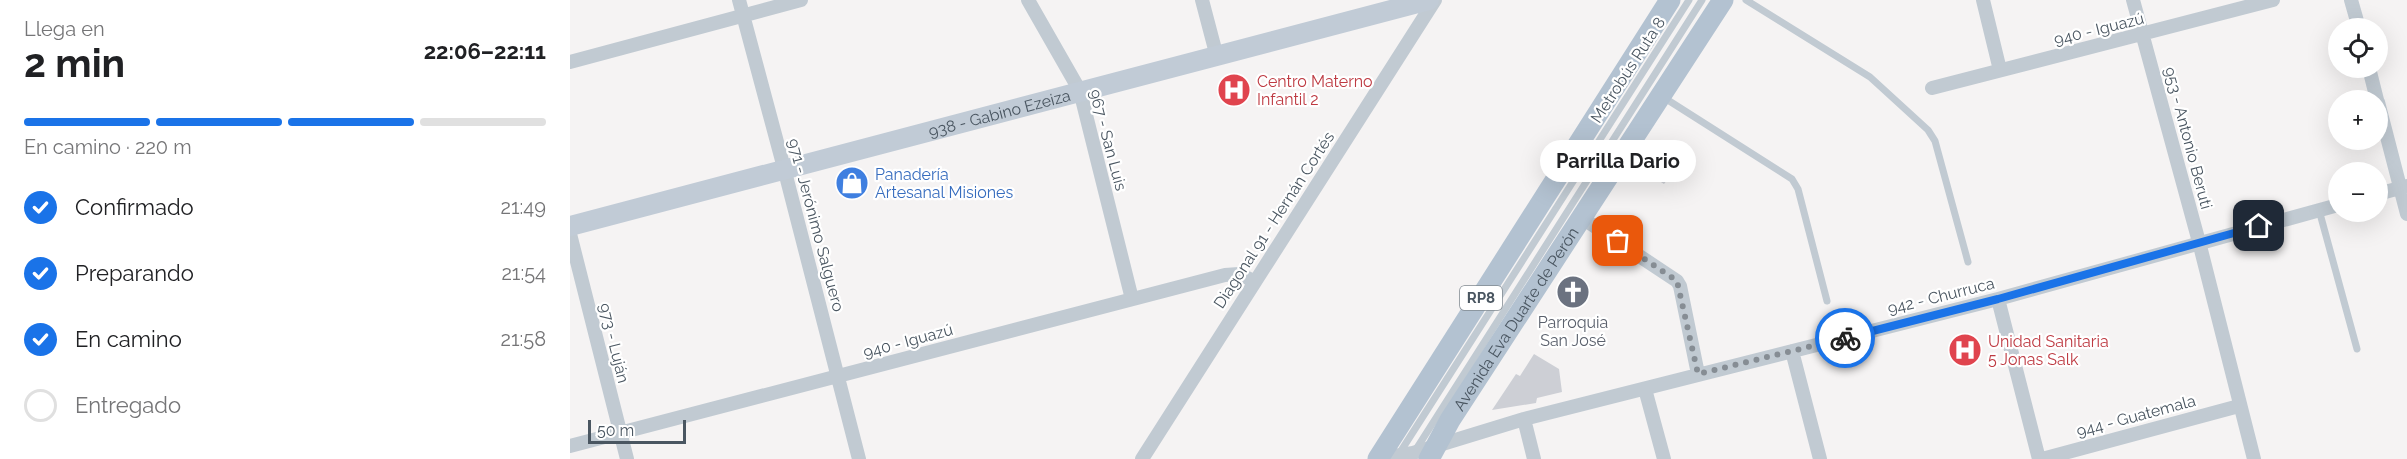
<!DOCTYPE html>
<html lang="es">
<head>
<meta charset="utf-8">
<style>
	body { margin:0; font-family:Raleway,sans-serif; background:#f6f6f6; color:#202124; height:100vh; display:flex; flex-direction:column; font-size:22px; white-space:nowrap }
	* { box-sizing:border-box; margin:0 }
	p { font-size:20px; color:#757577 }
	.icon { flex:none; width:33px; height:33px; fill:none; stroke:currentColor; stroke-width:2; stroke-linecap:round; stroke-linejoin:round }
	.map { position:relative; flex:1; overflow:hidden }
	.drawer { display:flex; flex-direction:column; background:#fff; width:570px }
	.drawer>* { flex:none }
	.tools { position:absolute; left:1758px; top:18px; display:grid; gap:12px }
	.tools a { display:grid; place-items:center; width:60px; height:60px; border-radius:50%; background:#fff; box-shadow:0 6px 24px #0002; font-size:30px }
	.scale { position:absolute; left:18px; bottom:15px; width:98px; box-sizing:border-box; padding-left:6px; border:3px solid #4a5661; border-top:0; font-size:16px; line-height:21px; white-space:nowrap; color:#4a5661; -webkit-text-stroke:4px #fff; paint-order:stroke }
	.pin { position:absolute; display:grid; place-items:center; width:51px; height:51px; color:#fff; margin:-26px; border-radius:12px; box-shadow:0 3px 9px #0006 }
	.courier { position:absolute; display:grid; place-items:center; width:60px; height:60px; margin:-30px; border:4px solid #1a73e8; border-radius:50%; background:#fff; color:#222; box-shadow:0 2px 8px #0007 }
	.bubble { position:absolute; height:42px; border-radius:21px; background:#fff; box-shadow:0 6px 24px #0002; font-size:20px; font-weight:700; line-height:42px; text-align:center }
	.overview em { font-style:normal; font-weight:700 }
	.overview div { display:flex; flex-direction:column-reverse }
	.overview { display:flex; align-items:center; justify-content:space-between; height:102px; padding:0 24px }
	h1 { font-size:39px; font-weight:700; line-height:45px }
	.bar { display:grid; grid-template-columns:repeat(4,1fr); gap:9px 6px; align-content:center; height:72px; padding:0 24px }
	.bar i { height:8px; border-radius:4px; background:#e0e0e0 }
	.bar .active { background:#1a73e8 }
	.bar p { grid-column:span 4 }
	ol { padding:0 24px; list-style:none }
	li { display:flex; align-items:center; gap:18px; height:66px }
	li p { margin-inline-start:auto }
	li .icon { padding:6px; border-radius:50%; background:#1a73e8; color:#fff; stroke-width:4 }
	li:last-child { color:#757577 }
	li i { width:33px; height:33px; border:3px solid #e0e0e0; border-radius:50% }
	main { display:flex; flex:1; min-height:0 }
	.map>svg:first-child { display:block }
	.building { fill:#cdcfd5 }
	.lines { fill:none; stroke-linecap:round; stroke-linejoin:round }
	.lane { stroke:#c1cad2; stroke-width:7 }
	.street { stroke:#c1cad2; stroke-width:14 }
	.secondary { stroke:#c1cbd6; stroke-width:20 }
	.primary { stroke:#b3c2d1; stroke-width:21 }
	.done { stroke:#868d94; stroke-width:6; stroke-dasharray:0 10.8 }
	.route { stroke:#1a73e8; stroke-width:8 }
	.labels { text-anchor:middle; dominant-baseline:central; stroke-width:4.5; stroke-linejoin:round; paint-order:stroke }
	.shield { fill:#fff; stroke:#808990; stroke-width:1.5 }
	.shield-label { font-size:15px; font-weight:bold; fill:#4a5661 }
	.street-label { font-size:16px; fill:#4a5661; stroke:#fff }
	.health-label { font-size:16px; fill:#be3a42; stroke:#fff; text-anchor:start }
	.shop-label { font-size:16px; fill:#366cbe; stroke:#fff; text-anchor:start }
	.worship-label { font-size:16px; fill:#5b616d; stroke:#fff }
</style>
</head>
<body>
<main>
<section class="drawer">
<div class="overview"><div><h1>2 min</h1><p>Llega en</p></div><em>22:06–22:11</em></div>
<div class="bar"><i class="active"></i><i class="active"></i><i class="active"></i><i></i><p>En camino · 220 m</p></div>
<ol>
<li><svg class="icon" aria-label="check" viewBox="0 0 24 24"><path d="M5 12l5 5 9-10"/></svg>Confirmado<p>21:49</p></li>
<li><svg class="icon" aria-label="check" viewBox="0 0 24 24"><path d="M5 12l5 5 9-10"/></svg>Preparando<p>21:54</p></li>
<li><svg class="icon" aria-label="check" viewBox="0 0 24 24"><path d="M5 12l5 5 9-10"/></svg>En camino<p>21:58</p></li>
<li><i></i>Entregado</li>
</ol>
</section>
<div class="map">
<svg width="1837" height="459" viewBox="0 0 1837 459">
	<rect width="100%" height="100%" fill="#f5f3f3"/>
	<path class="building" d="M 1089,154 L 1101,161 L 1098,166 L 1104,171 L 1094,184 L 1077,173 Z
		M 286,173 L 291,189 L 279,193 L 274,176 Z
		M 1048,216 L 1071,231 L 1065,240 L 1048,230 Z
		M 964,354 L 989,369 L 992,392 L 967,398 L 966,403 L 922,410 L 946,374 L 950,376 Z"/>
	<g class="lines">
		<path class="lane" d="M 1176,0 L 1300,77 L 1358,130 L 1365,141 L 1398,262
			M 1093,97 L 1222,179 L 1228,189 L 1257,301
			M 1749,210 L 1787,349
			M 845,451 L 1132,0
			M 829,454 L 1119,0"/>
		<path class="street" d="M 169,0 L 214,168 L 289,459
			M 458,0 L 510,91 L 562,299
			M 632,0 L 647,57
			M 1413,0 L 1430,70
			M 1563,0 L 1629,242 L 1684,459
			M 1781,0 L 1789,28
			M 0,62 L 231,0
			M 1799,68 L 1807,100
			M 1362,88 L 1703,0
			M 1808,102 L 1837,214
			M 1808,194 L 1837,186
			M 1012,218 L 1107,281 L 1110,286 L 1128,374
			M 0,234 L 57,459
			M 1428,299 L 1469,459
			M 1222,351 L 1250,459
			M 1075,389 L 1094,459
			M 954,419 L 964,459
			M 0,446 L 655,275 L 669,274 L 684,281
			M 572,459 L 865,0
			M 806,459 L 843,453 L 954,419 L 1428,299 L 1768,205
			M 1472,459 L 1669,406"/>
		<path class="secondary" id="s1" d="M 0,226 L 859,0"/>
		<g class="primary">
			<path d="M 808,459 L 1100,0"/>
			<path id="s2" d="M 859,459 L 880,420 L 1153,0"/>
		</g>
	</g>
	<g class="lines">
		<path class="done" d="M 1048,241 L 1107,281 L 1128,374 L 1275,338"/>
		<path class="route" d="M 1275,338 L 1428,299 L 1689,226"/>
	</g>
	<defs>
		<symbol id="hospital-disc" viewBox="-11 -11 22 22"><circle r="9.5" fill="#e0444e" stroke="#fff"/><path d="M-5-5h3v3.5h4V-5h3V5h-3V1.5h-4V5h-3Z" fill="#fff"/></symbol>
		<symbol id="shop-disc" viewBox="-11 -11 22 22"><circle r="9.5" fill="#3f7fe0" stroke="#fff"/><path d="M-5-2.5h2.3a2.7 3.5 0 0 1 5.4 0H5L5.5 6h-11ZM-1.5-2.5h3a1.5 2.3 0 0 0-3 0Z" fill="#fff"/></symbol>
		<symbol id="church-disc" viewBox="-11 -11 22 22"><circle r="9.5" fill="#6b7280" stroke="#fff"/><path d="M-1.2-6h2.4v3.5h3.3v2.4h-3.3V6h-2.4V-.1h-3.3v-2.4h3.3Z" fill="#fff"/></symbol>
	</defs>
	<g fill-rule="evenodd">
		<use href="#hospital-disc" x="645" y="71" width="38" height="38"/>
		<use href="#shop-disc" x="263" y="164" width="38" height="38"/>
		<use href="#church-disc" x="984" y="273" width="38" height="38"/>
		<use href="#hospital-disc" x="1376" y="331" width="38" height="38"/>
	</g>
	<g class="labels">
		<rect class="shield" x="890" y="286" width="42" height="24" rx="4.5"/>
		<g class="shield-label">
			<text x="911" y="298">RP8</text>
		</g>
		<g class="street-label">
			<text transform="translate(1529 29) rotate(-14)">940 - Iguazú</text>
			<text transform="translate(1058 70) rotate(-57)">Metrobús Ruta 8</text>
			<text stroke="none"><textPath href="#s1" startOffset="444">938 - Gabino Ezeiza</textPath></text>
			<text transform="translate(1618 138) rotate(75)">953 - Antonio Beruti</text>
			<text transform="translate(538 140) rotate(75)">967 - San Luis</text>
			<text transform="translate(704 220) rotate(-57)">Diagonal 91 - Hernán Cortés</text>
			<text transform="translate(246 225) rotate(75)">971 - Jerónimo Salguero</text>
			<text transform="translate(1371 296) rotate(-14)">942 - Churruca</text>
			<text stroke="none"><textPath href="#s2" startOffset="165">Avenida Eva Duarte de Perón</textPath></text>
			<text transform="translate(338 341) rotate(-15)">940 - Iguazú</text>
			<text transform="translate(44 343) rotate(76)">973 - Luján</text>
			<text transform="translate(1566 416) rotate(-15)">944 - Guatemala</text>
		</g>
		<g class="health-label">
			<text x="687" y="81">Centro Materno<tspan x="687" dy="18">Infantil 2</tspan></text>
			<text x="1418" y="341">Unidad Sanitaria<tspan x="1418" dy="18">5 Jonas Salk</tspan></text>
		</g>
		<g class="shop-label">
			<text x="305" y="174">Panadería<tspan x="305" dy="18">Artesanal Misiones</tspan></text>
		</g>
		<g class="worship-label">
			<text x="1003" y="322">Parroquia<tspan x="1003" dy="18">San José</tspan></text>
		</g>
	</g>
</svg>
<div class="tools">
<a><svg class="icon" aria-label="locate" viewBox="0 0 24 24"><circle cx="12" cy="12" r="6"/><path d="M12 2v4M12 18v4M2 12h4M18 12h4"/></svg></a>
<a>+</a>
<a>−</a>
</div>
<div class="scale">50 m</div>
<div class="pin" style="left:1048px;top:241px;background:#ea580c"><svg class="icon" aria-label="bag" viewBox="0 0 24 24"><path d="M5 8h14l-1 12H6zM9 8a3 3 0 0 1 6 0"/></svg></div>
<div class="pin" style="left:1689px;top:226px;background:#1f2937"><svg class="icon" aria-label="home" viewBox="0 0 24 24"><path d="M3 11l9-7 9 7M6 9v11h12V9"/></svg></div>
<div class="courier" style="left:1275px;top:338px"><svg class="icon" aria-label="bike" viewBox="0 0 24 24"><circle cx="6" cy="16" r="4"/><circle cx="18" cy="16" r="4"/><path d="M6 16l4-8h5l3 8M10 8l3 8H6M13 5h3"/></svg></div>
<div class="bubble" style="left:970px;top:140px;width:156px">Parrilla Dario</div>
</div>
</main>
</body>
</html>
